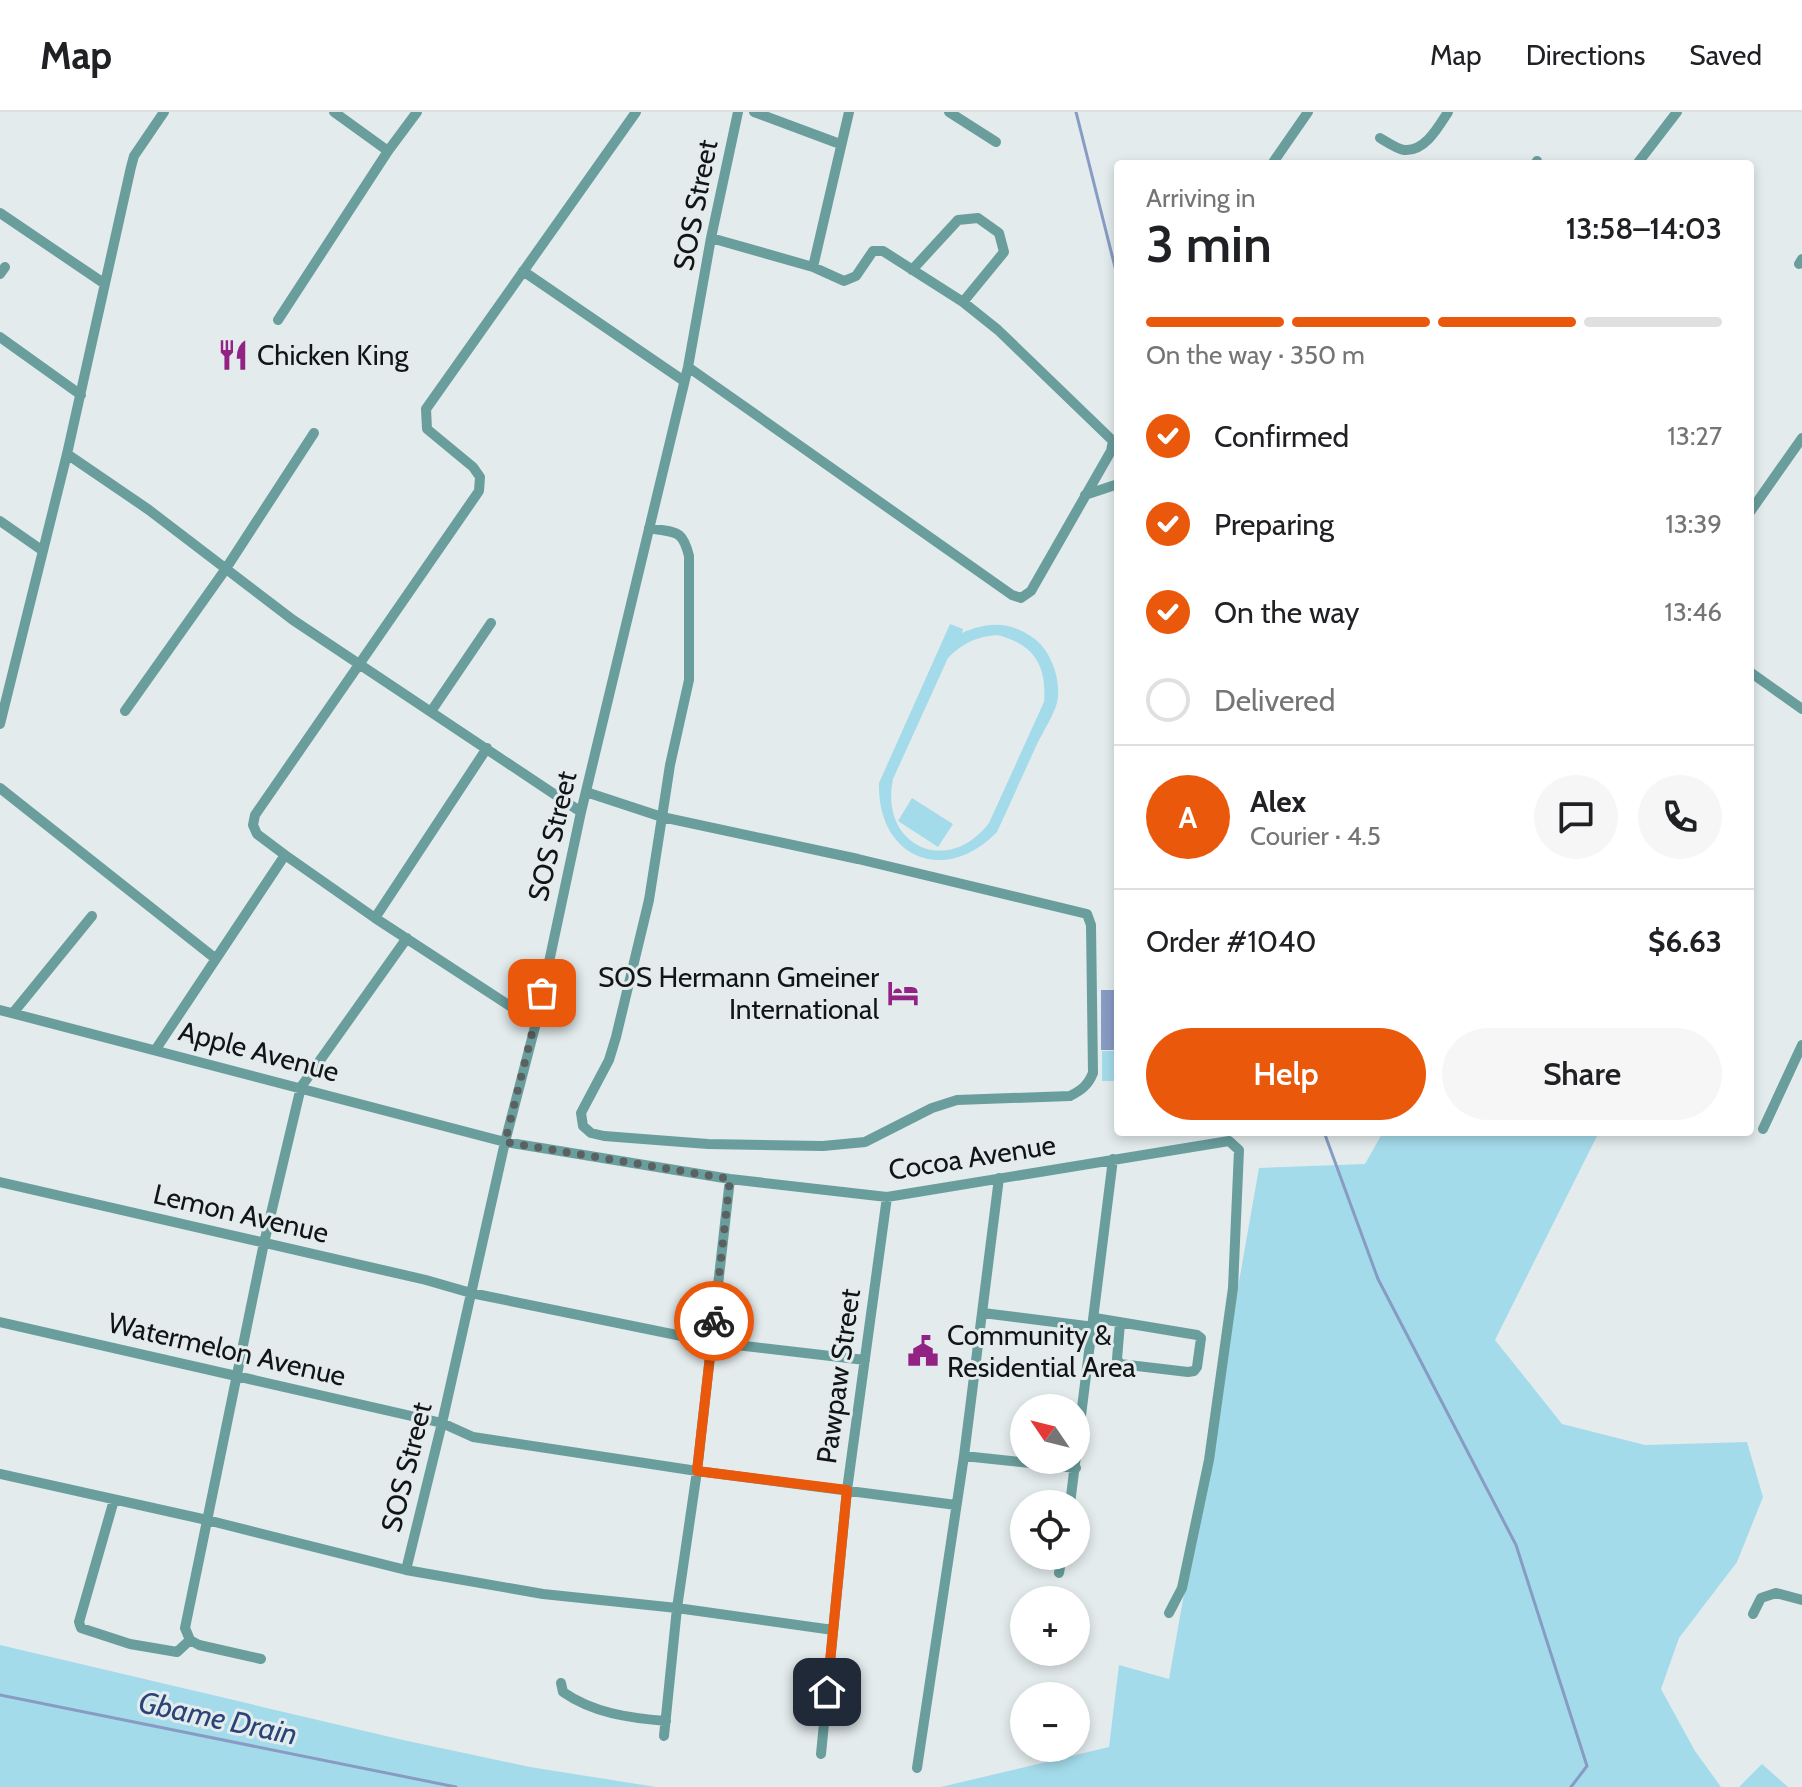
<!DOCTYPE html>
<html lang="en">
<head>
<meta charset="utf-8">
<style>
	body { margin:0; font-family:Cabin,sans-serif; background:#f6f6f6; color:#202124; height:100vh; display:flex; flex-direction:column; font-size:30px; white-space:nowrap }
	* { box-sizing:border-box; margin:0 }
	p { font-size:26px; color:#757577 }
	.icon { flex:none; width:44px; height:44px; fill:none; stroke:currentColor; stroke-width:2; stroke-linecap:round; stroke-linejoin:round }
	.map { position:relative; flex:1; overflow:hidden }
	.sheet { position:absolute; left:1114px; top:48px; width:640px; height:976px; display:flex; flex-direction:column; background:#fff; border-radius:8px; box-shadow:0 4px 12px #0003 }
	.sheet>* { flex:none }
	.needle { width:52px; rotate:305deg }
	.buttons { position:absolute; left:1010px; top:1282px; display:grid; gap:16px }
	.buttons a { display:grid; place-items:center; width:80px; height:80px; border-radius:50%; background:#fff; box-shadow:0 4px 12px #0003; font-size:40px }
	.pin { position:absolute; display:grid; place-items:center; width:68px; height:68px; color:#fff; margin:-34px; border-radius:16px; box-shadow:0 4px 12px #0006 }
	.courier { position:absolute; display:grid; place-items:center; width:80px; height:80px; margin:-40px; border:6px solid #ea580c; border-radius:50%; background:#fff; color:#222; box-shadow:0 2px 10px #0007 }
	.headline em { font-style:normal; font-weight:600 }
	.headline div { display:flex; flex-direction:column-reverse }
	.headline { display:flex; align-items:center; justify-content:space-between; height:136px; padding:0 32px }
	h1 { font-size:52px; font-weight:600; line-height:60px }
	.bar { display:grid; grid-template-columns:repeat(4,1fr); gap:12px 8px; align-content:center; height:96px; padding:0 32px }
	.bar i { height:10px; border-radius:6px; background:#e0e0e0 }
	.bar .current { background:#ea580c }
	.bar p { grid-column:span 4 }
	.line { display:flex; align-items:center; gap:20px; padding:0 32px; border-top:2px solid #e0e0e0 }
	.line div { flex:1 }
	.round { display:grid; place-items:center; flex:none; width:84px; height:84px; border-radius:42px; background:#f6f6f6 }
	ol { padding:0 32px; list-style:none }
	li { display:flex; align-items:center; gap:24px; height:88px }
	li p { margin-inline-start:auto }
	li .icon { padding:8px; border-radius:50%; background:#ea580c; color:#fff; stroke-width:4 }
	li:last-child { color:#757577 }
	li i { width:44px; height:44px; border:4px solid #e0e0e0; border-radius:50% }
	.button { display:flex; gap:16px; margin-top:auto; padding:16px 32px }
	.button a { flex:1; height:92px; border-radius:48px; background:#ea580c; color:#fff; font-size:32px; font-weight:600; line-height:92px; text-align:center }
	.button a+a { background:#f6f6f6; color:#202124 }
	header { display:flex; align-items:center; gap:48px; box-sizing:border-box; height:112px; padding:0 40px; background:#fff; border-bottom:2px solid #e0e0e0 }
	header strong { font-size:38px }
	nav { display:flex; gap:44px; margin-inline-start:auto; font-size:28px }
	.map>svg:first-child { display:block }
	.green { fill:#a4dbeb; fill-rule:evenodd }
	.water { fill:#879bc3 }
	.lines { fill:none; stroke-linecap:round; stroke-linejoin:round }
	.stream { stroke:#879bc3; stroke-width:3 }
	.street { stroke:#6a9e9d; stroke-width:10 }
	.done { stroke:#5b6061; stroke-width:8; stroke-dasharray:0 14.4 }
	.route { stroke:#ea580c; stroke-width:10 }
	.labels { text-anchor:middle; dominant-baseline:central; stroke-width:6; stroke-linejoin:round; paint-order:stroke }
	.street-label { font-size:28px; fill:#121516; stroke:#e3ebed }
	.poi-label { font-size:28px; fill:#121516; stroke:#e3ebed; text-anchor:start }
	.water-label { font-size:30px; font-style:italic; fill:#2b4477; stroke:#e3ebed }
</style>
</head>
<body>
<header>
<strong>Map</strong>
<nav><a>Map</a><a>Directions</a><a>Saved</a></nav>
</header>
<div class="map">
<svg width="1802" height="1675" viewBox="0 0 1802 1675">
	<rect width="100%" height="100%" fill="#e3ebed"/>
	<path class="green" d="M 950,512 L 963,517 L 962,521 C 987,510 1009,509 1032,525 C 1051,537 1062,569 1057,591 C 1053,604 1044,618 1038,630 C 1024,660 1011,690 997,720 C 945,774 877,746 879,671 ZM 997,523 C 1033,532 1047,552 1044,590 L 989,711 C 948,765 879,734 893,667 L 948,546 C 963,531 976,525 997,523 Z
		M 912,686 L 953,712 L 938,735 L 898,709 Z
		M 1102,939 L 1118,939 L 1118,969 L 1102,969 Z
		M 1383,1020 L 1599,1020 L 1495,1228 L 1562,1312 L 1645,1333 L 1747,1330 L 1763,1385 L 1737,1450 L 1679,1526 L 1661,1577 L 1695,1639 L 1721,1675 L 941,1675 L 1109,1635 L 1119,1553 L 1169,1567 L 1259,1056 L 1365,1052 Z
		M 0,1533 L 403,1628 L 530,1655 L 656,1675 L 0,1675 Z
		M 1762,1652 L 1788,1675 L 1739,1675 Z"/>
	<path class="water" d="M 1101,878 L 1118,878 L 1118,938 L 1101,938 Z"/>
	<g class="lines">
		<path class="stream" d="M 1076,0 L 1118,167
			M 1324,1020 L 1378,1167 L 1516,1433 L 1587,1654 L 1571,1675
			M 0,1583 L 456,1675"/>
		<path class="street" d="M 334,0 L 388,39 L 417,0
			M 754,0 L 840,32
			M 949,0 L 996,30
			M 1380,26 C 1387,30 1397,37 1404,38 C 1425,40 1439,14 1448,0
			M 1272,52 L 1308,0
			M 1535,52 L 1537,49
			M 1637,52 L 1677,0
			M 0,101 L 105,172
			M 1799,152 L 1802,147
			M 813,155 L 849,0
			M 912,158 L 958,108 L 978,106 L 999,121 L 1004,140 L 963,190
			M 523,159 L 684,269
			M 0,162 L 5,155
			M 278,208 L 388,39
			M 0,225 L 81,283
			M 688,255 L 1012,483 L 1021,486 L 1031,479 L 1111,339 L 1113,329 L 998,218 L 963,190 L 883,139 L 873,139 L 856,164 L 844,169 L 813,155 L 711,126
			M 67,342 L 149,398 L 293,508 L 581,700
			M 1085,383 L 1118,372
			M 1750,400 L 1802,326
			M 0,409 L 43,439
			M 1750,560 L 1802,597
			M 432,598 L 491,511
			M 125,599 L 225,458 L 314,321
			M 0,612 L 67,342 L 131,55 L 134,44 L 164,0
			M 0,676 L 216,847
			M 586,680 L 662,705 L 670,653 L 689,568 L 689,444 C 682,416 675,421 649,416
			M 662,705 L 858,747 L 1087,802 L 1091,813 L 1093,961 C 1088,973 1082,978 1070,984 L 957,988 L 932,996 L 865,1030 L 823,1034 L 708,1032 L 604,1024 L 591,1021 L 583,1014 L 581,1001 L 609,948 L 616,925 L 649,788 Z
			M 375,806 L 487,636
			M 0,898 L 505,1030 L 730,1067 L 887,1085 L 1229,1029 L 1239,1038 L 1233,1176 L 1209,1348 L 1182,1476 L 1169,1501
			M 13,901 L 92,804
			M 536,911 L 375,806 L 285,743 L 257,722 L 253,713 L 255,703 L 479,379 L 480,365 L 473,355 L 427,317 L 426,297 L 636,0
			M 156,937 L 285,743
			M 1763,1017 L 1802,933
			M 0,1070 L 426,1168 L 471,1181 L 711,1230 L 865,1248
			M 983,1201 L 1094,1215
			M 1095,1206 L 1197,1223 L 1201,1226 L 1197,1255 L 1194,1259 L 1188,1260 L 1120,1252 L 1117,1247 L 1120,1211
			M 0,1210 L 442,1311 L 473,1325 L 697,1359 L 956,1393
			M 964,1344 L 1076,1356
			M 0,1362 L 207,1408 L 406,1458 L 543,1482 L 677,1496 L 697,1359 L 730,1067
			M 114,1388 L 79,1510 L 81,1516 L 130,1532 L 177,1540 L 190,1528
			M 1070,1392 L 1113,1047
			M 406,1458 L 442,1311 L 505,1030 L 536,911 L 581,700 L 688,255 L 711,126 L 738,0
			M 1059,1461 L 1062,1444
			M 1753,1502 L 1761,1486 L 1776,1481 L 1802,1488
			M 261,1547 L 199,1533 L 190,1528 L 185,1516 L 264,1131 L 301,975 L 407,826
			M 561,1571 L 563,1580 C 593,1601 629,1606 666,1609
			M 664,1624 L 677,1496 L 833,1518
			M 821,1642 L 847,1378 L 887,1085
			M 917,1656 L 964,1344 L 999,1066"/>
	</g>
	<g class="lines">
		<path class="done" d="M 542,881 L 505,1030 L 730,1067 L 714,1209"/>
		<path class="route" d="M 714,1209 L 697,1359 L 847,1378 L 827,1580"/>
	</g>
	<defs>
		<symbol id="restaurant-bare" viewBox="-9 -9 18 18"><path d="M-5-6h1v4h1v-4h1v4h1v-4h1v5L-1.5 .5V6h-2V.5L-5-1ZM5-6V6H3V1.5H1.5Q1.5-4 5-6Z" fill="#922384" stroke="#e3ebed" stroke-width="2.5" paint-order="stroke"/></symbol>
		<symbol id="hotel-bare" viewBox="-9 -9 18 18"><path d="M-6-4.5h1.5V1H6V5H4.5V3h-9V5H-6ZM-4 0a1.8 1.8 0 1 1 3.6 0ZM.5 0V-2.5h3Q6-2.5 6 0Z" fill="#922384" stroke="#e3ebed" stroke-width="2.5" paint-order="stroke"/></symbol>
		<symbol id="civic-bare" viewBox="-9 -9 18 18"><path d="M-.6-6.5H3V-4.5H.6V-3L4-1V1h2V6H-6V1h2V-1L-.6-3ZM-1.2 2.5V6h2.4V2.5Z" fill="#922384" stroke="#e3ebed" stroke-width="2.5" paint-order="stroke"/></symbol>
	</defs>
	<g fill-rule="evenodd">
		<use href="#restaurant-bare" x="211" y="221" width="44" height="44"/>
		<use href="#hotel-bare" x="881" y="859" width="44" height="44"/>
		<use href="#civic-bare" x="901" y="1217" width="44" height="44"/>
	</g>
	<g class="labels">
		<g class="street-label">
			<text transform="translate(695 93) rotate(-79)">SOS Street</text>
			<text transform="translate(552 724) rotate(-77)">SOS Street</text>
			<text transform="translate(259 939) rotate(15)">Apple Avenue</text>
			<text transform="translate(972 1045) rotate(-9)">Cocoa Avenue</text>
			<text transform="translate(241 1101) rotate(13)">Lemon Avenue</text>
			<text transform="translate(227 1237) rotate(13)">Watermelon Avenue</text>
			<text transform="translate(838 1264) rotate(-82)">Pawpaw Street</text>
			<text transform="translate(406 1355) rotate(-76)">SOS Street</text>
		</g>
		<g class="poi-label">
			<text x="257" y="243">Chicken King</text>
			<text x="879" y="865" text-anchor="end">SOS Hermann Gmeiner<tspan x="879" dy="32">International</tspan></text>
			<text x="947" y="1223">Community &amp;<tspan x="947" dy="32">Residential Area</tspan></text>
		</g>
		<g class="water-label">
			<text transform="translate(218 1606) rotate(12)">Gbame Drain</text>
		</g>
	</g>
</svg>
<div class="buttons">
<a><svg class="needle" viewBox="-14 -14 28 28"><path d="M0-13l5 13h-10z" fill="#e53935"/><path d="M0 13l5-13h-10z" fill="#757577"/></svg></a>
<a><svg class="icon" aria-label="locate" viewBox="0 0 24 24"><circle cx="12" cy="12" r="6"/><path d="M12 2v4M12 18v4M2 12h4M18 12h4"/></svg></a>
<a>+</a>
<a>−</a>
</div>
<div class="pin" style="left:542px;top:881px;background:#ea580c"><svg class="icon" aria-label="bag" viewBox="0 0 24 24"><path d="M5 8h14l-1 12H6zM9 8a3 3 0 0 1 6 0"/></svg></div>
<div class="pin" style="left:827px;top:1580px;background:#1f2937"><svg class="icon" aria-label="home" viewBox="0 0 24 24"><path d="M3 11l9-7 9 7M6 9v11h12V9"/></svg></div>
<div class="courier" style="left:714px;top:1209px"><svg class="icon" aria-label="bike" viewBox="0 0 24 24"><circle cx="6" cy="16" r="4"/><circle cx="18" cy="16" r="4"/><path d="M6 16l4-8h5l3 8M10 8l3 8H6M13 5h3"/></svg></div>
<section class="sheet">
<div class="headline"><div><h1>3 min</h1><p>Arriving in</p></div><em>13:58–14:03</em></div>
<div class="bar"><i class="current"></i><i class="current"></i><i class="current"></i><i></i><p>On the way · 350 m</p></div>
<ol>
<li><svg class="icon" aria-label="check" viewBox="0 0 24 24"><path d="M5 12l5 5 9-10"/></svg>Confirmed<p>13:27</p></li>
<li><svg class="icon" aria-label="check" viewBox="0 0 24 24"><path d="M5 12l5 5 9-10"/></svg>Preparing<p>13:39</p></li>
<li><svg class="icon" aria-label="check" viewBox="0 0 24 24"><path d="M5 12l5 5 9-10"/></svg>On the way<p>13:46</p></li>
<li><i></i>Delivered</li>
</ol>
<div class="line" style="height:144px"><b class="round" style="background:#ea580c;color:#fff">A</b><div><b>Alex</b><p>Courier · 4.5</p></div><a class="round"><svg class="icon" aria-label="chat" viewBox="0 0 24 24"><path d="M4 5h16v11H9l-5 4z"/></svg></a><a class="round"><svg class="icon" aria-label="phone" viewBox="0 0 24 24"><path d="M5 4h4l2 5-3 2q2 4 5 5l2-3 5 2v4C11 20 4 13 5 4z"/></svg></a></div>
<div class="line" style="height:104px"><div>Order #1040</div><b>$6.63</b></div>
<div class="button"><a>Help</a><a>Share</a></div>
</section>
</div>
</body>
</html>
